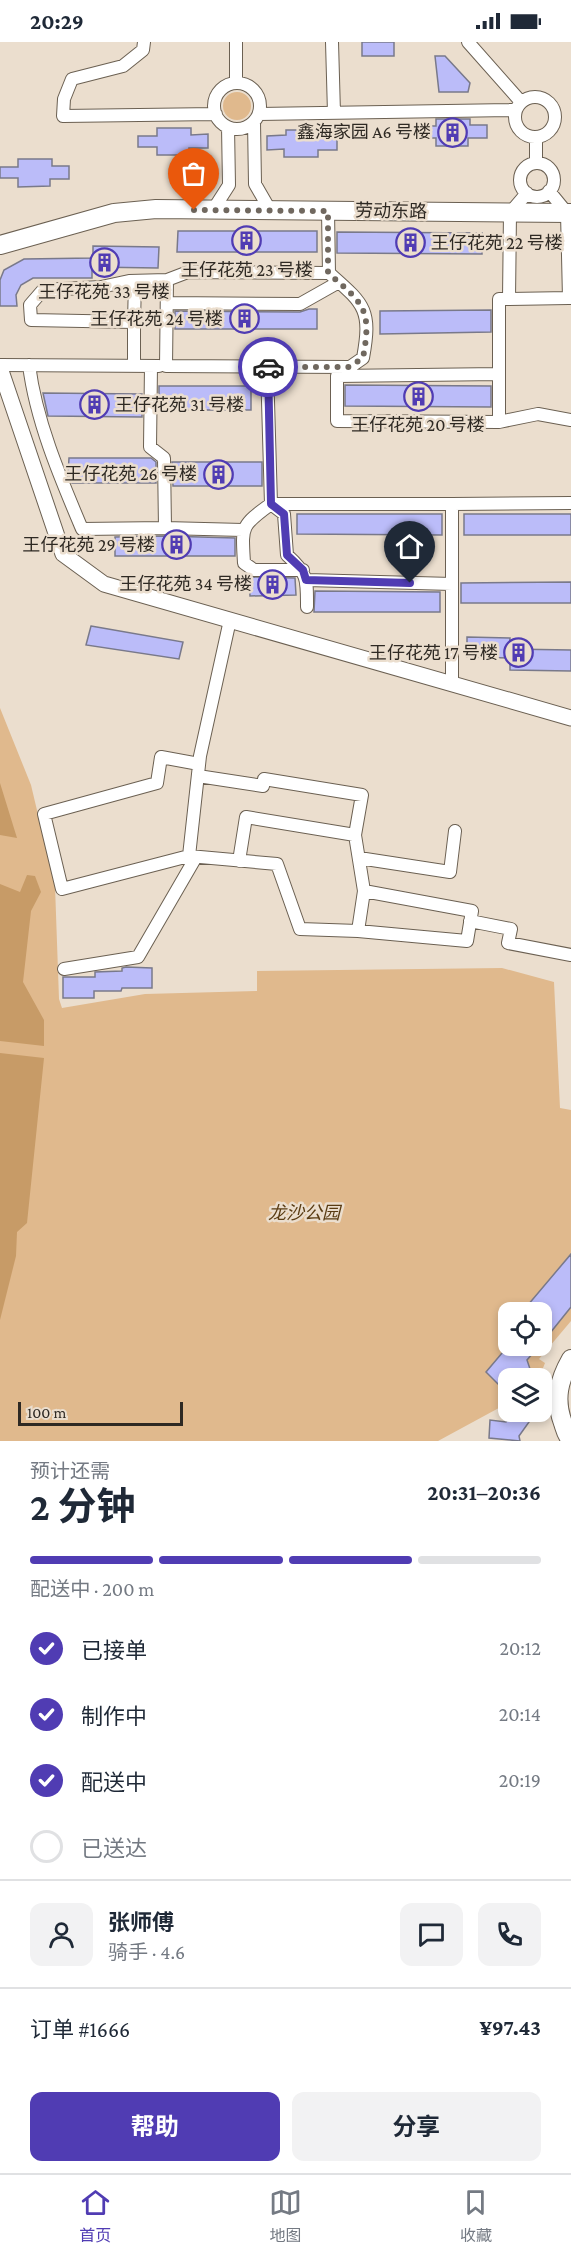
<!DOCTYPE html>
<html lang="zh">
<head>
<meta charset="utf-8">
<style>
	body { margin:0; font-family:"Crimson Pro","Noto Sans SC",serif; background:#f2f2f3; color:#1f2937; height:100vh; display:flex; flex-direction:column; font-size:22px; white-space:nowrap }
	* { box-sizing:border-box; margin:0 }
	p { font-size:20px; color:#747a83 }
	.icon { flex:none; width:33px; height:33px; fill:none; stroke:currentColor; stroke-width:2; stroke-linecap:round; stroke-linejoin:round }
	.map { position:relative; height:1399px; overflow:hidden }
	.side { display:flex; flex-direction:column; background:#fff; flex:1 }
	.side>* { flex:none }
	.buttons { position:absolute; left:498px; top:1260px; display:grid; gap:12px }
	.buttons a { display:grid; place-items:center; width:54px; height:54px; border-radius:12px; background:#fff; box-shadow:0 3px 9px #0003; font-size:30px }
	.scale { position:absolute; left:18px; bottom:15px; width:165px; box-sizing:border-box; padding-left:6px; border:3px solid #2e2923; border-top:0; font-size:16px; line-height:21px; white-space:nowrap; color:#2e2923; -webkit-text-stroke:4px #ebdece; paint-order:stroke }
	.pin { position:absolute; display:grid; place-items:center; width:51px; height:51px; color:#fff; margin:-62px -26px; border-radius:50% 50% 50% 0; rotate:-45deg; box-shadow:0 0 6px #0007 }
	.pin .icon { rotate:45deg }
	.courier { position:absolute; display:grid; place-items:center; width:60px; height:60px; margin:-30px; border:4px solid #503cb3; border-radius:50%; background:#fff; color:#222; box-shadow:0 2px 8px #0007 }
	.headline em { font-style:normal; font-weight:700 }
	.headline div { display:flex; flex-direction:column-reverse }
	.headline { display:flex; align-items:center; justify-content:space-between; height:102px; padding:0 30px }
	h1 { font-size:39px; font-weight:700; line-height:45px }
	.bar { display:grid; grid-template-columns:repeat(4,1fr); gap:9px 6px; align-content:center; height:72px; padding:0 30px }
	.bar i { height:8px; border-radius:4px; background:#e0e1e3 }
	.bar .current { background:#503cb3 }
	.bar p { grid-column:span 4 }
	.line { display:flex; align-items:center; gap:15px; padding:0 30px; border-top:2px solid #e0e1e3 }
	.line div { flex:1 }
	.round { display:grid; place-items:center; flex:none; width:63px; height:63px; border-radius:12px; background:#f2f2f3 }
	ol { padding:0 30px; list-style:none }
	li { display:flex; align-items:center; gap:18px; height:66px }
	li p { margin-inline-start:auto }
	li .icon { padding:6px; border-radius:50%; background:#503cb3; color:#fff; stroke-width:4 }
	li:last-child { color:#747a83 }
	li i { width:33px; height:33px; border:3px solid #e0e1e3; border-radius:50% }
	.action { display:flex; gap:12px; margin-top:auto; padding:12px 30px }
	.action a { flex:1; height:69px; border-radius:12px; background:#503cb3; color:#fff; font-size:24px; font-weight:700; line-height:69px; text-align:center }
	.action a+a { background:#f2f2f3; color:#1f2937 }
	.status { display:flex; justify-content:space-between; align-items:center; height:42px; padding:0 30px; background:#fff; direction:ltr }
	.status svg { height:16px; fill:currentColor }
	.tab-bar { display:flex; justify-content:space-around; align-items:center; height:84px; border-top:2px solid #e0e1e3; background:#fff; font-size:16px; color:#747a83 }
	.tab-bar a { display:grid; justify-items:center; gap:3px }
	.tab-bar .current { color:#503cb3 }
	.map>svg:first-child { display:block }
	.green { fill:#e0b98d; fill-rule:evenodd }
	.water { fill:#c79b67 }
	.building { fill:#bbbcf9; stroke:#79798a; stroke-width:1.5 }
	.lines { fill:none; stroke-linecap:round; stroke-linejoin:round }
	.minor-casing { stroke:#6b6052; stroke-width:14 }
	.tertiary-casing { stroke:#6b6052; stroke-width:17 }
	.secondary-casing { stroke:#6b6052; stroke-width:20 }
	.minor { stroke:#fff; stroke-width:12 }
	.tertiary { stroke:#fff; stroke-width:15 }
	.secondary { stroke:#fff; stroke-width:18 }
	.done { stroke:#70685f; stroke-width:6; stroke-dasharray:0 10.8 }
	.route { stroke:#503cb3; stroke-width:8 }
	.labels { text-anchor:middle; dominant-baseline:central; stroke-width:5; stroke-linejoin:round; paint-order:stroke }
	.poi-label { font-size:18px; fill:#2e2923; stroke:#ebdece; text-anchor:end }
	.street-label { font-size:18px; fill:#2e2923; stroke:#ebdece }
	.park-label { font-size:18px; font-style:italic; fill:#5a3c13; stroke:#ebdece }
</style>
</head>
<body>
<div class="status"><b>20:29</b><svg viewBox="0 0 49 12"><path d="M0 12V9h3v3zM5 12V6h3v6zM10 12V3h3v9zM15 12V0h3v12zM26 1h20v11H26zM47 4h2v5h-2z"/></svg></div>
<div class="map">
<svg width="571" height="1399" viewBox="0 0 571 1399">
	<rect width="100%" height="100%" fill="#ebdece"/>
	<path class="green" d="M223 64a14 14 0 1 1 28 0a14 14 0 1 1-28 0Z
		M 0,666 L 31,743 L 55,844 L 59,957 L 62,966 L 145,952 L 257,949 L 257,929 L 502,926 L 554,940 L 560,1066 L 571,1068 L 571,1279 L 539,1317 L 545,1321 L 539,1336 L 508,1336 L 508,1361 L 438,1399 L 0,1399 ZM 508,1270 L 542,1270 L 542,1304 L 508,1304 Z"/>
	<path class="water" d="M 0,741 L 17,796 L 0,793 Z
		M 27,833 L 35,834 L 41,850 L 31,869 L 23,940 L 44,978 L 44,1004 L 0,999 L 0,842 L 20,850 Z
		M 0,1011 L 44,1016 L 27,1181 L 17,1190 L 16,1214 L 0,1278 Z"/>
	<path class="building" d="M 362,0 L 394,0 L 394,14 L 362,14 Z
		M 435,14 L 445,14 L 470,41 L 468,50 L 439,50 Z
		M 436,77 L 470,77 L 470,83 L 487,83 L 487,96 L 468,96 L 468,104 L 436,104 L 436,96 L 417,96 L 417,84 L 436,84 Z
		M 157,86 L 191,86 L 191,93 L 208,92 L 208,106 L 189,106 L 189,113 L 157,113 L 157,105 L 138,105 L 138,94 L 157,94 Z
		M 286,88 L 320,88 L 320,95 L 337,95 L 337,108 L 318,108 L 318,115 L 284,115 L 284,107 L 267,108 L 267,94 L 286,93 Z
		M 18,117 L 52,117 L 52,124 L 69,124 L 69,137 L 50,137 L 50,144 L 18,145 L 18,136 L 0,136 L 0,125 L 18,125 Z
		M 178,189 L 317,189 L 317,210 L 177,210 Z
		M 337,190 L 482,191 L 482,212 L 337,211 Z
		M 93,204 L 159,205 L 158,226 L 92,225 L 92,236 L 33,236 L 21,243 L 16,253 L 17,264 L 0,264 L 0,238 L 4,228 L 24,217 L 93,216 Z
		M 309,267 L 317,267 L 317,287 L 175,287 L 175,269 L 300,270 Z
		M 491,268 L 491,290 L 380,292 L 380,269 Z
		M 345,343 L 491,344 L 491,365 L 345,364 Z
		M 159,344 L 251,344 L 251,368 L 159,368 Z
		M 43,351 L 142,352 L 142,375 L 48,374 Z
		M 69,416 L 151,416 L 156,420 L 156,441 L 72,441 L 68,432 Z
		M 172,420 L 262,420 L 262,444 L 173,444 Z
		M 297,472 L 442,472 L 442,493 L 297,492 Z
		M 464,472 L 571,472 L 571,493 L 464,493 Z
		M 165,494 L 235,496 L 235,514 L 115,514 L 115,495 Z
		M 249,535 L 295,536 L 296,553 L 250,554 Z
		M 571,540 L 571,561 L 461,561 L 461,541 Z
		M 315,549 L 440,550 L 440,570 L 314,570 Z
		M 91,584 L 183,600 L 179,617 L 86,603 Z
		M 467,595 L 510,596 L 509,607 L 571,608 L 571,629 L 510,628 L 510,616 L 467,615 Z
		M 126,925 L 152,926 L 152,946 L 122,946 L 121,949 L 94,949 L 94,956 L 63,956 L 63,935 L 95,935 L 95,930 L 122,929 L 122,926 Z
		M 571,1212 L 571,1265 L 542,1301 L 542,1270 L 522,1270 Z
		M 508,1304 L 539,1304 L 527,1318 L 533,1336 L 508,1336 L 508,1352 L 486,1330 Z
		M 513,1370 L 529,1380 L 519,1394 L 520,1399 L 489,1396 L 490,1378 L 506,1380 Z"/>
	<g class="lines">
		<defs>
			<path id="minor" d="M 144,0 L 143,8 L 123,24 L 72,37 L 64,57 L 63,74 L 216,72
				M 236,0 L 236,41
				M 332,0 L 334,71
				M 468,0 L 521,60
				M214 64a23 23 0 1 1 46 0a23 23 0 1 1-46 0Z
				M515 75a20 20 0 1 1 40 0a20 20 0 1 1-40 0Z
				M 259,72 L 516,68
				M 254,80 L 255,142 L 270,168
				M 536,96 L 536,121
				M520 138a17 17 0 1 1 34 0a17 17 0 1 1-34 0Z
				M 549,149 L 567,171 L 569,256 L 571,256
				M 213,168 L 229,143 L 228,85
				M 328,169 L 329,231 C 364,262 372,267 363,316 L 337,334 L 337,379 L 499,380
				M 329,231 L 188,230 L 167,238 L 166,324 L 349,325
				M 135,239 L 134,280 L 31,278 L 30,263 L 43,248 L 101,245 L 129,239 L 167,238
				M 509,257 L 569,256
				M 167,261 L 300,262 L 339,240
				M 0,323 L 159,324
				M 29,323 C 36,379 60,435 82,487 L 165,486
				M 134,324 L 134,280
				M 151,324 L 150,405 L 164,416 L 165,486 L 243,488
				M 267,325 L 271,462 L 284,472 L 287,513 C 308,532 307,537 307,565
				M 499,332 L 499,257 L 509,257 L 510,171 L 527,151
				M 337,334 L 499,332 L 499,380 L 538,372 L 571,378
				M 452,462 L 571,461
				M 303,528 L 254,528 L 244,521 C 242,485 240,484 271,462 L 452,462 L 452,642
				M 307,538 L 452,542
				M 230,578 L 200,714 L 189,814 L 277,822 L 300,887 L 358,889
				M 198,734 L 263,744 L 264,737 L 362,753 L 355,793
				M 189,814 L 62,847 L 44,772 L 157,741 L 161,715 L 199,722
				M 359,816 L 450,830 L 455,789
				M 239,819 L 246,775 L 355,793 L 364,849 L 358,889 L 467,899 L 472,869 L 364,849
				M 470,879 L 511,887 L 508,901 L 571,913
				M 64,927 L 138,915 L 196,815"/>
			<path id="tertiary" d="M 0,326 L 63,512 L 104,542 L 571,676"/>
			<path id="secondary" d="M 0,203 L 114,171 L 156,167 L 571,171
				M 571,1317 C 559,1338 554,1357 563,1381 C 565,1387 566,1393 571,1398"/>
		</defs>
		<use href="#minor" class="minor-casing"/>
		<use href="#tertiary" class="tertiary-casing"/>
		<use href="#secondary" class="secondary-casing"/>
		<use href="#minor" class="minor"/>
		<use href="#tertiary" class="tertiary"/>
		<use href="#secondary" class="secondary"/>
	</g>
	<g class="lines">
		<path class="done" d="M 194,168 L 328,169 L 328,231 C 364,262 372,267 363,316 L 349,325 L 268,325"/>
		<path class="route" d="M 268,325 L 271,462 L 284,472 L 287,513 L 303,528 L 306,538 L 410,541"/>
	</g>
	<defs>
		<symbol id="building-ring" viewBox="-11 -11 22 22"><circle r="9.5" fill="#ebdece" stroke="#503cb3" stroke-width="1.5"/><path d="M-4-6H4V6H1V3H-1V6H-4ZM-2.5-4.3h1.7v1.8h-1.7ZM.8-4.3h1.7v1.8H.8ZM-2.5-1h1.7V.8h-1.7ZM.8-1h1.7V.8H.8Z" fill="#503cb3"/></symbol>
	</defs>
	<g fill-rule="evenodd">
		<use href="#building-ring" x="436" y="74" width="33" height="33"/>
		<use href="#building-ring" x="230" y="182" width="33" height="33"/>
		<use href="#building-ring" x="394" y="184" width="33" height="33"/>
		<use href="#building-ring" x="88" y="204" width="33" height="33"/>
		<use href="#building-ring" x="228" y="260" width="33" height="33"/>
		<use href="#building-ring" x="402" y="338" width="33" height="33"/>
		<use href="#building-ring" x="78" y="346" width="33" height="33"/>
		<use href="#building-ring" x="202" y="416" width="33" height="33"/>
		<use href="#building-ring" x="160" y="486" width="33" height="33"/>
		<use href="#building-ring" x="256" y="526" width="33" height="33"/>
		<use href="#building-ring" x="502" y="594" width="33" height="33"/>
	</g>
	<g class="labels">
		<g class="poi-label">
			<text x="431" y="90">鑫海家园 A6 号楼</text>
			<text x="431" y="201" text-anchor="start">王仔花苑 22 号楼</text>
			<text x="247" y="228" text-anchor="middle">王仔花苑 23 号楼</text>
			<text x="104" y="250" text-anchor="middle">王仔花苑 33 号楼</text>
			<text x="223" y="277">王仔花苑 24 号楼</text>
			<text x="115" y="363" text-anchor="start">王仔花苑 31 号楼</text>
			<text x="418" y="383" text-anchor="middle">王仔花苑 20 号楼</text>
			<text x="197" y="432">王仔花苑 26 号楼</text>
			<text x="155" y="503">王仔花苑 29 号楼</text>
			<text x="252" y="542">王仔花苑 34 号楼</text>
			<text x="498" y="611">王仔花苑 17 号楼</text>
		</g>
		<g class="street-label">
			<text transform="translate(391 169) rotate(1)">劳动东路</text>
		</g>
		<g class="park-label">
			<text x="304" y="1171">龙沙公园</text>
		</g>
	</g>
</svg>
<div class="buttons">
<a><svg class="icon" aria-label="locate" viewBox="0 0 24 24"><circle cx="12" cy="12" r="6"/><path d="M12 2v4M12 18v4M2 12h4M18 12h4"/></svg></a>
<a><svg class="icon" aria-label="layers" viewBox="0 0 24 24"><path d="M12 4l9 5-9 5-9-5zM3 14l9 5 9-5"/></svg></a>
</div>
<div class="scale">100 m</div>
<div class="pin" style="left:194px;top:168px;background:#ea580c"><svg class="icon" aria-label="bag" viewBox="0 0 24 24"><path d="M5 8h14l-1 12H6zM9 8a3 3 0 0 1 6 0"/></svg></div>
<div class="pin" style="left:410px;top:541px;background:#1f2937"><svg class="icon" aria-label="home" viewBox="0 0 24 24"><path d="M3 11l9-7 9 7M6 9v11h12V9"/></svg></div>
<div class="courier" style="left:268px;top:325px"><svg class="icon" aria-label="car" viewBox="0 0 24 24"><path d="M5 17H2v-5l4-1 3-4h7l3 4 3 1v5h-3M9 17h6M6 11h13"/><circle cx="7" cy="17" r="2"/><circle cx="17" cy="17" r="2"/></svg></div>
</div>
<section class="side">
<div class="headline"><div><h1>2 分钟</h1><p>预计还需</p></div><em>20:31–20:36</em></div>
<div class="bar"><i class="current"></i><i class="current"></i><i class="current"></i><i></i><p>配送中 · 200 m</p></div>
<ol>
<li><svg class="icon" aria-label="check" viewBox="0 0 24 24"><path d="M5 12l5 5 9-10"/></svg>已接单<p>20:12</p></li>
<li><svg class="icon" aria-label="check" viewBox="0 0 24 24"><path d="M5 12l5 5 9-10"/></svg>制作中<p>20:14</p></li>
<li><svg class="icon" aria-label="check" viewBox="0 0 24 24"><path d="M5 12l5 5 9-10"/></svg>配送中<p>20:19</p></li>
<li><i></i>已送达</li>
</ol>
<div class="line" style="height:108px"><a class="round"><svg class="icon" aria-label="person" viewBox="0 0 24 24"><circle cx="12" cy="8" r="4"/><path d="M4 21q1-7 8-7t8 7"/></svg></a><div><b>张师傅</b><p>骑手 · 4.6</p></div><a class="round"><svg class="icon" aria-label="chat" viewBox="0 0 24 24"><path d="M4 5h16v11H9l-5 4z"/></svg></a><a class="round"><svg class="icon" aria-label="phone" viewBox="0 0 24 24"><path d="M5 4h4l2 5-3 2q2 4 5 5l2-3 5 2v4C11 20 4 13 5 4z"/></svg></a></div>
<div class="line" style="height:78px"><div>订单 #1666</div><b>¥97.43</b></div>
<div class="action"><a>帮助</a><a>分享</a></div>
</section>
<nav class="tab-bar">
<a class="current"><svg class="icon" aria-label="home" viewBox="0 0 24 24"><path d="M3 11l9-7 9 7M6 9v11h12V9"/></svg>首页</a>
<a><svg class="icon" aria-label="map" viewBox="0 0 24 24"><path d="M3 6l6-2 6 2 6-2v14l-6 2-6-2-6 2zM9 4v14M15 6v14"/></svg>地图</a>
<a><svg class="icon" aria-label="saved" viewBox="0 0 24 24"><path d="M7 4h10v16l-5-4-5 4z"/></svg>收藏</a>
</nav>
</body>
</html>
